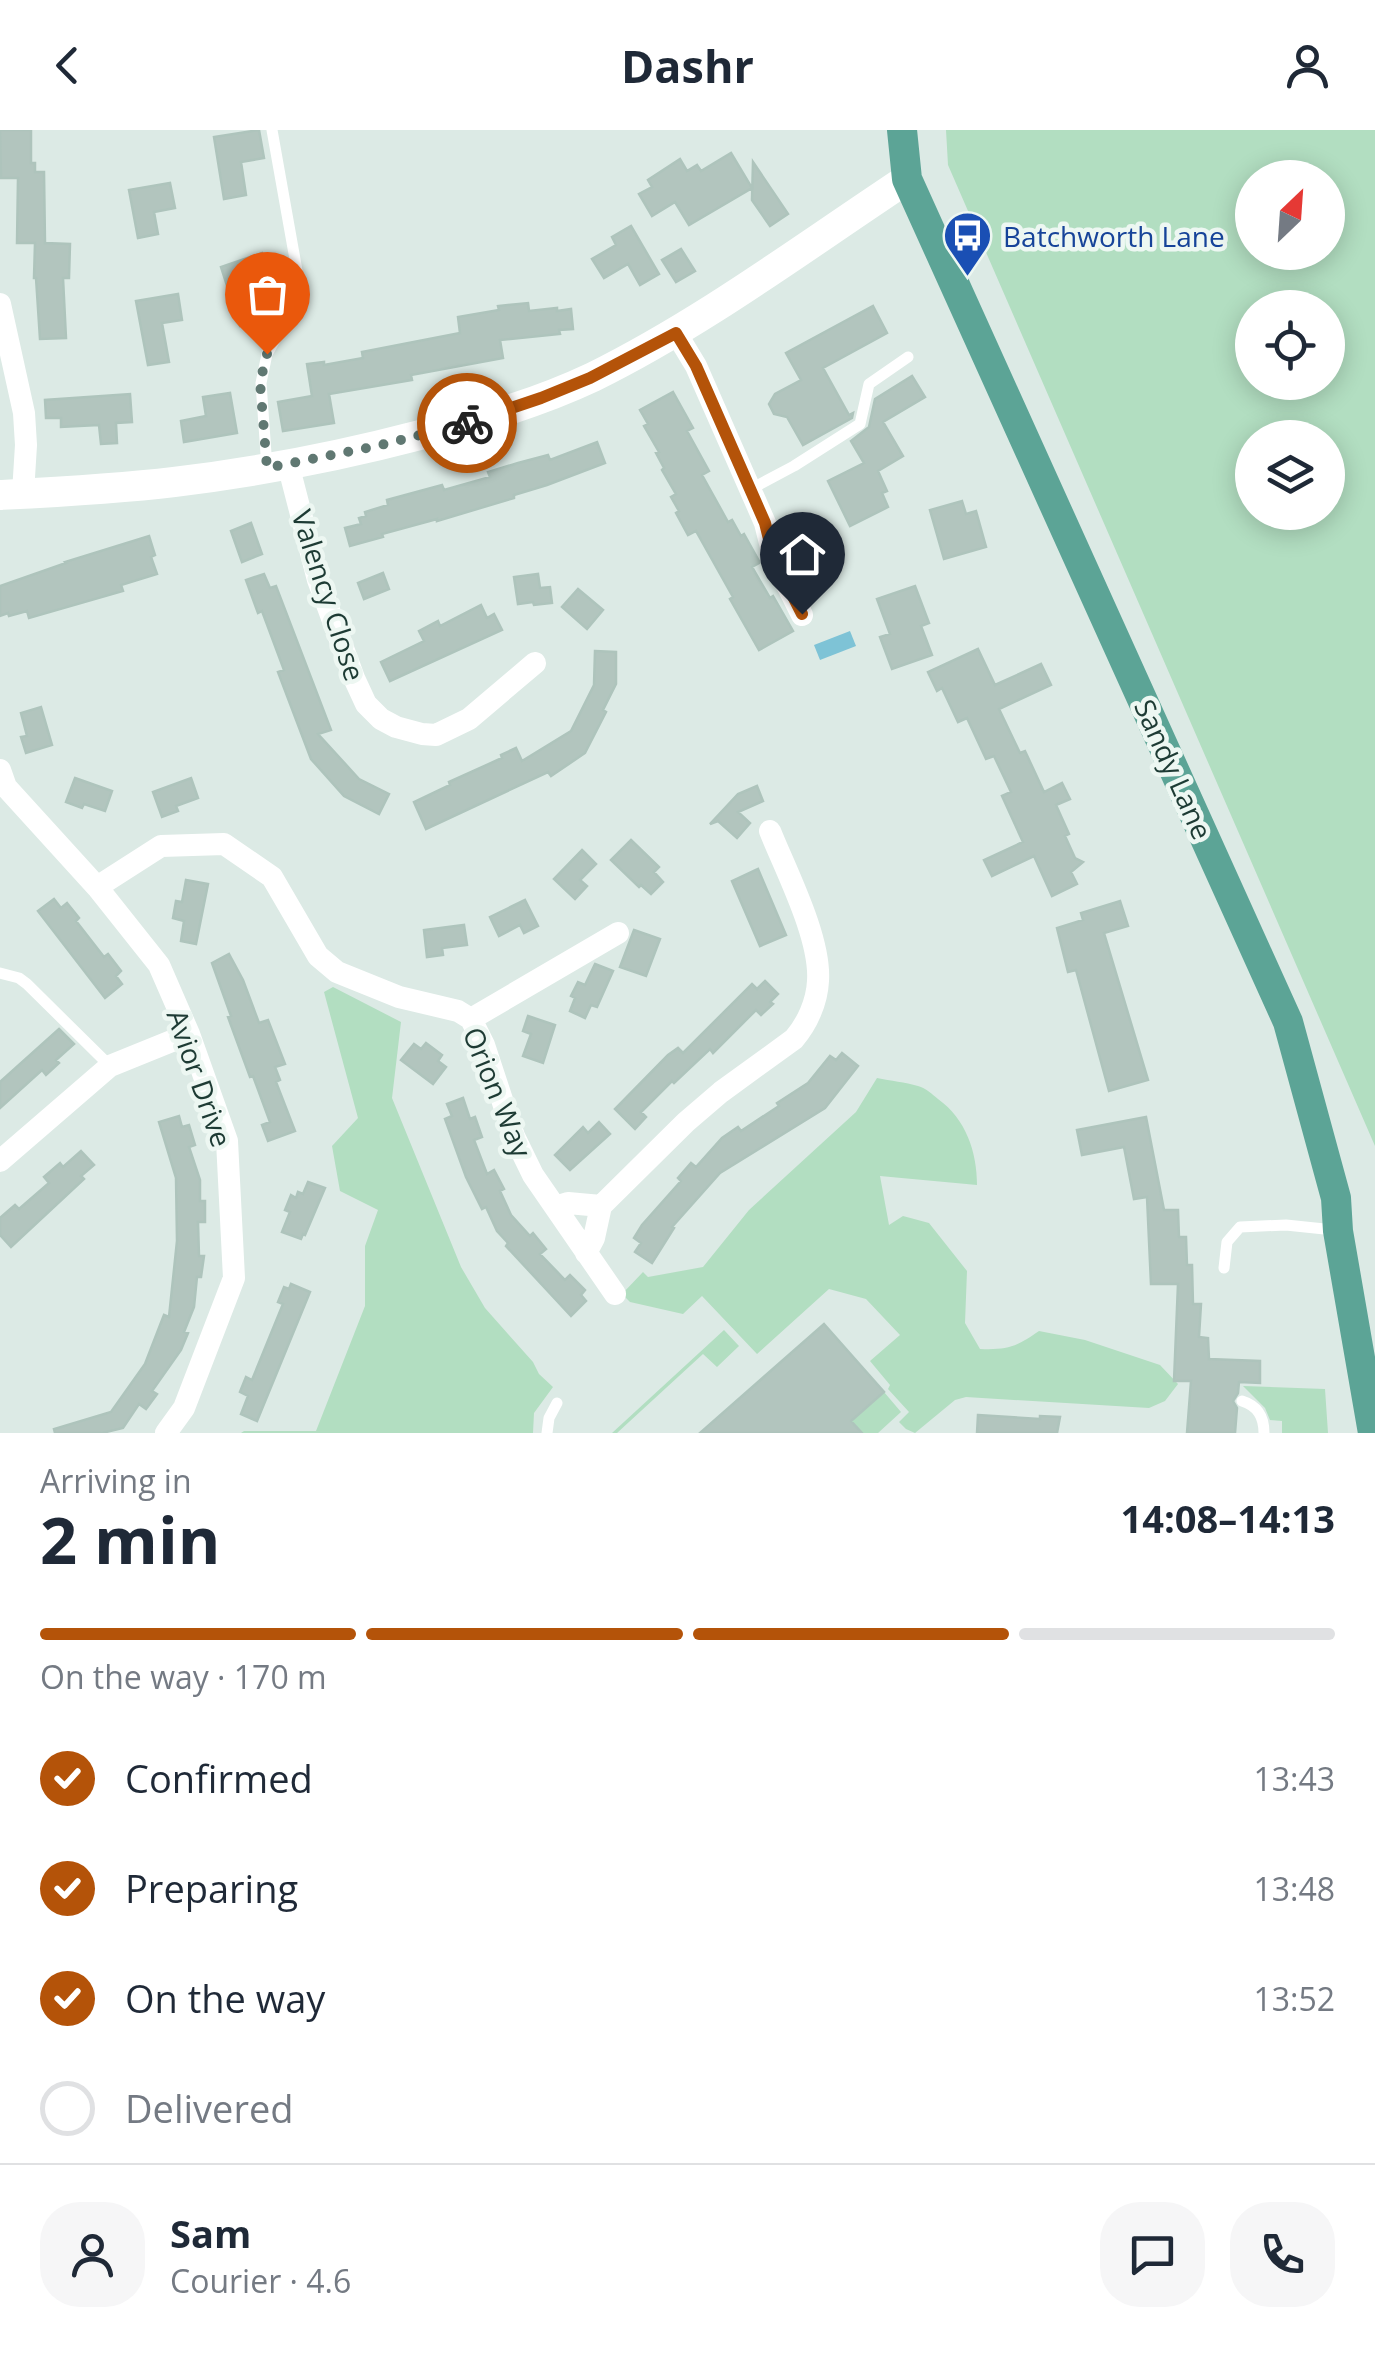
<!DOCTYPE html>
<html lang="en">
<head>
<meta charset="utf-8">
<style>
	body { margin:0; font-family:"Open Sans",sans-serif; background:#f6f6f7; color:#1f2937; height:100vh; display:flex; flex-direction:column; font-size:38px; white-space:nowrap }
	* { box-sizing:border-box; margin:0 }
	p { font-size:32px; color:#747a83 }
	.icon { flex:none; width:55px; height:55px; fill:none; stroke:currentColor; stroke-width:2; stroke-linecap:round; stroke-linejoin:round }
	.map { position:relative; height:1303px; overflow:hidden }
	.side { display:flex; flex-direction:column; background:#fff; flex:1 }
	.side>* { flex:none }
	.needle { width:65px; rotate:25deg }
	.tools { position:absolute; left:1235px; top:30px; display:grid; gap:20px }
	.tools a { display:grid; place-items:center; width:110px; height:110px; border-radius:50%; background:#fff; box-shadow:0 5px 25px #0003; font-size:50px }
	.pin { position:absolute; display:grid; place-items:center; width:85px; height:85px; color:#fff; margin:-102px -42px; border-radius:50% 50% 50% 0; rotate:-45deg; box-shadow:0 0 10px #0007 }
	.pin .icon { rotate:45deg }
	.courier { position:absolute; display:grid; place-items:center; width:100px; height:100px; margin:-50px; border:8px solid #b45309; border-radius:50%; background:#fff; color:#222; box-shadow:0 2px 12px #0007 }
	.headline em { font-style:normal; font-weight:700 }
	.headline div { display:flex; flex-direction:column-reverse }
	.headline { display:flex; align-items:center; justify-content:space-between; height:170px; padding:0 40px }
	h1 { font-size:65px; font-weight:700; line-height:75px }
	.bar { display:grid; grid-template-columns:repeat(4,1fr); gap:15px 10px; align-content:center; height:120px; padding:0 40px }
	.bar i { height:12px; border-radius:8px; background:#e0e1e3 }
	.bar .active { background:#b45309 }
	.bar p { grid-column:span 4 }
	.line { display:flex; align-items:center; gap:25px; padding:0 40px; border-top:2px solid #e0e1e3 }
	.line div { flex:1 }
	.round { display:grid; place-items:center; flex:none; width:105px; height:105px; border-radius:40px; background:#f6f6f7 }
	ol { padding:0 40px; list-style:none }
	li { display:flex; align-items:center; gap:30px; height:110px }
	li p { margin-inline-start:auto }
	li .icon { padding:10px; border-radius:50%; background:#b45309; color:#fff; stroke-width:4 }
	li:last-child { color:#747a83 }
	li i { width:55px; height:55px; border:5px solid #e0e1e3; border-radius:50% }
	header { display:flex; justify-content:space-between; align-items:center; height:130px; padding:0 40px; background:#fff; font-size:45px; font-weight:700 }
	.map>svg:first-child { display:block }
	.green { fill:#b2dec1; fill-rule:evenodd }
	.water { fill:#7ec3d6 }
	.building { fill:#b2c5be; stroke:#aec4bc; stroke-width:2.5 }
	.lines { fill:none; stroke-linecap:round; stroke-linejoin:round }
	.service { stroke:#fff; stroke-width:11 }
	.minor { stroke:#fff; stroke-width:22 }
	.tertiary { stroke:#fff; stroke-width:30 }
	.primary { stroke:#5ca496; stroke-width:30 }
	.done { stroke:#607872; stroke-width:10; stroke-dasharray:0 18 }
	.route { stroke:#b45309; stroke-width:12 }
	.labels { text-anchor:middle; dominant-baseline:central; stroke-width:9; stroke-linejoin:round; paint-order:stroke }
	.transit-label { font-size:28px; fill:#164399; stroke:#edf7f2; text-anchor:start }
	.street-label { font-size:28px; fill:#1d3b34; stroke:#edf7f2 }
</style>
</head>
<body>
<header><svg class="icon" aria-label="back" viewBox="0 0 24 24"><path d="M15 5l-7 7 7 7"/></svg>Dashr<svg class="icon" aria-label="person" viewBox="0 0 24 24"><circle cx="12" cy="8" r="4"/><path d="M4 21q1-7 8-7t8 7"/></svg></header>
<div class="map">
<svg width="1375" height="1303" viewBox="0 0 1375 1303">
	<rect width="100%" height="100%" fill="#dceae5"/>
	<path class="green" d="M 946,0 L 1375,0 L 1375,1016 L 948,35 ZM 1252,48 L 1328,48 L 1328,122 L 1252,122 ZM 1252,178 L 1328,178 L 1328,252 L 1252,252 ZM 1252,308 L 1328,308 L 1328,382 L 1252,382 Z
		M 333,857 L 401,892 L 392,968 L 461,1137 L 485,1178 L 533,1232 L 539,1244 L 553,1257 L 534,1283 L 533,1303 L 241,1303 L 244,1301 L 316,1301 L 365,1176 L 365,1116 L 378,1080 L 340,1061 L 332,1016 L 358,988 L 324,862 Z
		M 877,948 C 891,951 905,952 918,956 C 926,958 932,964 938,969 C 966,989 977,1022 977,1055 L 880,1046 L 889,1095 L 903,1086 L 929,1093 L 967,1141 L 965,1193 L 980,1219 C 1008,1220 1016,1217 1039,1201 L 1085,1210 L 1160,1235 L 1178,1254 L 1165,1271 L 1149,1278 L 966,1267 L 955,1270 L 915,1303 L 906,1299 L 899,1292 L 909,1282 L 888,1259 L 890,1255 L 870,1231 L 900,1205 L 866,1169 L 829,1159 L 757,1224 L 702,1166 L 683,1184 L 630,1172 L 622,1164 L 643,1142 L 648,1147 L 703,1137 L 749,1080 L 856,982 Z
		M 724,1200 L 739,1216 L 717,1237 L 703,1224 L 617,1303 L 612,1303 Z
		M 1243,1256 L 1325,1259 L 1328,1303 L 1282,1303 L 1282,1291 L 1270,1290 L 1265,1278 Z
		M 884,1262 L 901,1282 L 878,1303 L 862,1303 L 851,1291 Z"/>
	<path class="water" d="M 850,501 L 856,516 L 820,530 L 814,515 Z"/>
	<path class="building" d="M 0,0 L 31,0 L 31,33 L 35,33 L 35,42 L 44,42 L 45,113 L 70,114 L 69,148 L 63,148 L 66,208 L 40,209 L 36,148 L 34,148 L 35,113 L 17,113 L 18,48 L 1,48 Z
		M 259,0 L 264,28 L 241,32 L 246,65 L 224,69 L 214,7 Z
		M 731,23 L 752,58 L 689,95 L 675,72 L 652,86 L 639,64 L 652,57 L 648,50 L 680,29 L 687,41 L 697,35 L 701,41 Z
		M 753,32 L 788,84 L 770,96 L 752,70 Z
		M 170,53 L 175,78 L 154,82 L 158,104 L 138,108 L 129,60 Z
		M 631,96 L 659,144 L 640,155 L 628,134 L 604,148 L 592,129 L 616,115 L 612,107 Z
		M 681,119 L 695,141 L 676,152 L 662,130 Z
		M 262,123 L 271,151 L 251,157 L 261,189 L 240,196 L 221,137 Z
		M 178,164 L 182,190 L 162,193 L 169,232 L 148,235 L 136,171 Z
		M 528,173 L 529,181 L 557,178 L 557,181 L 571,179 L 573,199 L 559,200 L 560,204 L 500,210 L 503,228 L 411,245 L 412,250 L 329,264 L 334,293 L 283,301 L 278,272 L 312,266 L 307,234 L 324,232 L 324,235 L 363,228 L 362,222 L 460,203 L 458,187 L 499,180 L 498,176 Z
		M 873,176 L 887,203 L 823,238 L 849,285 L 853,283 L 852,288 L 803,315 L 787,287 L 774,284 L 769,274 L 775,264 L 801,250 L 786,223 Z
		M 912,246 L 925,267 L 883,292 L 903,326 L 878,341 L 887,361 L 882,363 L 888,377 L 850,396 L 828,351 L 864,333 L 851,311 L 869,297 L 875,269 Z
		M 673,262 L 693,298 L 687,301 L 709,341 L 702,345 L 728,392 L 732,390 L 741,406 L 744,404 L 759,431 L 759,433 L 752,437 L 770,468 L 773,466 L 793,501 L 759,520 L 730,469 L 733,467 L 696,401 L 688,405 L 676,383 L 679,381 L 671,367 L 676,364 L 662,340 L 664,338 L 656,323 L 659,322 L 644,296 L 648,294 L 640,280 Z
		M 230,263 L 237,303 L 184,312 L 181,291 L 206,286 L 203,267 Z
		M 130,264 L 132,292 L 116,293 L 117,313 L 101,314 L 99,295 L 61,297 L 61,288 L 46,288 L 45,270 Z
		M 597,312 L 605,333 L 547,355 L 514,365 L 514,368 L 437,391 L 437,389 L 382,404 L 383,407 L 350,416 L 345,398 L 361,394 L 359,388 L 366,386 L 365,382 L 388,375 L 387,370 L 442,355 L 444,360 L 490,347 L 488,342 L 518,333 L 548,325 L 550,330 Z
		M 962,371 L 966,384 L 976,381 L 986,417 L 944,429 L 930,380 Z
		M 251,393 L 262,424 L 242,432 L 231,401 Z
		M 149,406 L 155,425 L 151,427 L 157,444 L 121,455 L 123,461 L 29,488 L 27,481 L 9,486 L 8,483 L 0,486 L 0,456 L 66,433 L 65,432 Z
		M 383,443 L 389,459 L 364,469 L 358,453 Z
		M 264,444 L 270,458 L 276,456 L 331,600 L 318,604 L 359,649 L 389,664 L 379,684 L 344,666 L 311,629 L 278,542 L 284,540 L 262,481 L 258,483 L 246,450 Z
		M 538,444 L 540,458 L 550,457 L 552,473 L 534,475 L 533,472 L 518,474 L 514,447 Z
		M 915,456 L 929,493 L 921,496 L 932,525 L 892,539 L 880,507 L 890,504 L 877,469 Z
		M 578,459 L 603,480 L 587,499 L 562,477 Z
		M 481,475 L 487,488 L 494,484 L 502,500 L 390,551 L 381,532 L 424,511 L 419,501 L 438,491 L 440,496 Z
		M 978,519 L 995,555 L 1041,534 L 1051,555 L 999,579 L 1020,623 L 1025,621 L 1044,662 L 1062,653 L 1070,669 L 1056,675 L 1069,704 L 1065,706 L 1075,728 L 1083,732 L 1071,742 L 1077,754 L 1052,766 L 1034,726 L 992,746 L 984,730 L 1023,712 L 1002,666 L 1011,662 L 994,626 L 986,629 L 967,588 L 958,592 L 942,558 L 937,561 L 928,542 Z
		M 595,521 L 616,522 L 616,554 L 603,580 L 606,582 L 585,623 L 551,646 L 548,642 L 426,699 L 414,672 L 450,655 L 449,652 L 502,628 L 501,625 L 516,618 L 522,631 L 571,601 L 594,555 Z
		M 41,577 L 52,615 L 26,623 L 21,607 L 27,606 L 21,583 Z
		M 75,648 L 112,661 L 105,681 L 84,674 L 82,678 L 66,672 Z
		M 191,648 L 198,668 L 176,676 L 178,681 L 162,687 L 153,662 Z
		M 757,656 L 763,671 L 738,682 L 750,693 L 737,708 L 718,691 L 710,694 L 738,664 Z
		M 631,710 L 659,737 L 654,742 L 663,752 L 651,764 L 641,755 L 639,757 L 611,730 Z
		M 582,720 L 596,734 L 580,750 L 587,756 L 575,769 L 554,749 Z
		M 758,739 L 786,805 L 760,816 L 732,751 Z
		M 186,750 L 208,754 L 196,814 L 181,811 L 184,791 L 173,788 L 176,771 L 182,772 Z
		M 54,769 L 61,778 L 67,773 L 79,788 L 76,791 L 104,827 L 108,824 L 121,841 L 116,846 L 122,854 L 105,868 L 38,781 Z
		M 525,770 L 538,796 L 524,803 L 520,795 L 499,806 L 490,787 Z
		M 1120,771 L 1128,796 L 1104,803 L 1148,950 L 1109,961 L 1076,840 L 1068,842 L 1057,798 L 1083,790 L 1081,783 Z
		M 464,795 L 467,815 L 442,818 L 443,825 L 427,827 L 424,800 Z
		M 634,800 L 660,809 L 646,846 L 620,837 Z
		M 229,824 L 243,850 L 259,893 L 268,890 L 285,934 L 275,937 L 280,950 L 276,952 L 295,1001 L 268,1011 L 262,995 L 270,992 L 253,946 L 250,947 L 228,887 L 231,886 L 212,833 Z
		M 595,834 L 613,841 L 597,877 L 591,875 L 585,888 L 570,881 L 575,868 L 571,866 L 578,852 L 585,855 Z
		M 765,851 L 778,864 L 770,872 L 773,874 L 761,885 L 756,880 L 713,923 L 710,919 L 674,953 L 672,951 L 641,982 L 646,987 L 635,999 L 615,979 L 668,925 L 678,918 L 683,923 L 752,854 L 757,859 Z
		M 528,886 L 555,895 L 543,933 L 523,926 L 531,904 L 523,901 Z
		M 59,899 L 74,914 L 56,930 L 59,933 L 46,945 L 42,940 L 0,978 L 0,952 Z
		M 426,913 L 442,925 L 438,931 L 446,937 L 433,954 L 401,930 L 414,914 L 421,919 Z
		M 842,923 L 858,936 L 825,978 L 720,1043 L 672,1097 L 674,1098 L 652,1133 L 635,1122 L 641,1113 L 634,1108 L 642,1095 L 681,1051 L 678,1048 L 691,1033 L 696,1037 L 722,1008 L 738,997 L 741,1001 L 779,976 L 777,973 L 808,953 L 830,926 L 836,930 Z
		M 463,968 L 470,989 L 475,987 L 482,1007 L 474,1010 L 487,1044 L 494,1040 L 504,1059 L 500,1061 L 511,1085 L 530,1106 L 533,1103 L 546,1119 L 540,1124 L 565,1150 L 570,1145 L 585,1160 L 581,1165 L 586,1171 L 571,1186 L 506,1116 L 508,1113 L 497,1101 L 486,1077 L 482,1079 L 466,1047 L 445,989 L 452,986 L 447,974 Z
		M 179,986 L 182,997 L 189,995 L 195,1015 L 189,1017 L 200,1050 L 200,1071 L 205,1071 L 205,1092 L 198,1092 L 199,1126 L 204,1126 L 201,1147 L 197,1147 L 194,1177 L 184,1202 L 188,1203 L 181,1220 L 152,1261 L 157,1264 L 146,1279 L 139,1274 L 123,1298 L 102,1303 L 55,1303 L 54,1299 L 111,1282 L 145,1234 L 164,1185 L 169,1187 L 177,1111 L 176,1048 L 159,992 Z
		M 1146,987 L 1164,1080 L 1178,1080 L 1179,1107 L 1186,1107 L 1187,1135 L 1192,1135 L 1193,1174 L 1201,1174 L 1199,1207 L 1208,1208 L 1209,1229 L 1260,1231 L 1260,1253 L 1239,1252 L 1238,1263 L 1233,1271 L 1237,1278 L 1235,1303 L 1187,1303 L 1191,1251 L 1174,1251 L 1178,1154 L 1151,1154 L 1147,1067 L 1134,1069 L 1124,1017 L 1082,1025 L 1077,1000 Z
		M 599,992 L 610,1004 L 570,1040 L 555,1025 L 583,997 L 588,1003 Z
		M 81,1021 L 94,1035 L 81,1046 L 84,1049 L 11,1117 L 0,1105 L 0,1088 L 15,1075 L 19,1079 L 49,1053 L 44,1047 L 60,1033 L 63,1037 Z
		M 308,1052 L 325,1058 L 305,1105 L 303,1104 L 301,1109 L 282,1102 L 290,1082 L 285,1080 L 291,1065 L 296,1068 L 298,1062 L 303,1064 Z
		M 291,1154 L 310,1162 L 257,1291 L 241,1284 L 248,1266 L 240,1262 L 246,1247 L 252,1250 L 283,1174 L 278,1172 L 284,1157 L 289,1159 Z
		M 824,1194 L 884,1262 L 851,1291 L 862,1303 L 700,1303 Z
		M 978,1285 L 1040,1289 L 1040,1286 L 1060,1287 L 1057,1303 L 977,1303 Z"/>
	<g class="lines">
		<path class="service" d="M 267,338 L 261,253 L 267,224 L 301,163 L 272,0
			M 749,360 L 794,336 L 860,294 L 869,254 L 908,227
			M 0,843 L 19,848 L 27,854 L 110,936
			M 1224,1138 L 1227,1112 L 1240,1097 L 1286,1095 L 1334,1100
			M 1242,1271 C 1258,1276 1264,1287 1264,1303
			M 547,1303 L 549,1288 L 557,1273"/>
		<path class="minor" d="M 0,174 L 24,283 L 26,315 L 23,363
			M 676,203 L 696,236 L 765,393 L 774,429 L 802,485
			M 288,334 L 318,450 L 354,548 L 366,574 L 381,589 L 396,597 L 422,604 L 436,605 L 469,589 L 535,533
			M 0,640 L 6,657 L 97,757 L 159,835 L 189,904 L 227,1011 L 234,1148 L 184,1278 L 166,1303
			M 97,757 L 161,716 L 224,714 L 272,747 L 318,826 L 337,842 L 399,867 L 458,881 L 471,889 L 484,915 L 514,1006 L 533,1045 L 615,1164
			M 471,889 L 618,803
			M 0,1031 L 110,936 L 189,904
			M 555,1077 L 568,1073 L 601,1076 L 686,992 L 721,962 L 794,909 C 807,894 817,872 818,851 C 821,808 786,741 770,701
			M 586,1123 L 594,1108 L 601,1076"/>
		<path class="tertiary" d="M 0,365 C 58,362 117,359 174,352 C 257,342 340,326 420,305 C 479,290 538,273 593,247 C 704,192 804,117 907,49"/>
		<path class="primary" d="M 902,0 L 907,49 L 1288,892 L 1336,1068 L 1338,1101 L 1373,1303"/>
	</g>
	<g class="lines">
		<path class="done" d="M 267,224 L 260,252 L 267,338 L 377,316 L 467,293"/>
		<path class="route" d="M 467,293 L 541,268 L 590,248 L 676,203 L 696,236 L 765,393 L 774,429 L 802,484"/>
	</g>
	<defs>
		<symbol id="bus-pin" viewBox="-11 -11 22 30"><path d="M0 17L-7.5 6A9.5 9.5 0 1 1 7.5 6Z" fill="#1a4fb4" stroke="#edf7f2"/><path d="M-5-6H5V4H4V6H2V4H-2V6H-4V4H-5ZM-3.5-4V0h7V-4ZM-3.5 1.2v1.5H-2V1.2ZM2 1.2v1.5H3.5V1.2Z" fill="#fff"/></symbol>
	</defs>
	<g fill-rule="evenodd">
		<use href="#bus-pin" x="940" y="78" width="55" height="75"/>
	</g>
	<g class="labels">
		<g class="transit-label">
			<text x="1003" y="106">Batchworth Lane</text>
		</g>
		<g class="street-label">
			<text transform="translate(329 465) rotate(72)">Valency Close</text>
			<text transform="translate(1174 639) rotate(66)">Sandy Lane</text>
			<text transform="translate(200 948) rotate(71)">Avior Drive</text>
			<text transform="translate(498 962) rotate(68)">Orion Way</text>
		</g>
	</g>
</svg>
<div class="tools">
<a><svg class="needle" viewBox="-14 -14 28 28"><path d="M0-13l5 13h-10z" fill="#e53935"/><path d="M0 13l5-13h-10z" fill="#747a83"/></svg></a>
<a><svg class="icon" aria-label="locate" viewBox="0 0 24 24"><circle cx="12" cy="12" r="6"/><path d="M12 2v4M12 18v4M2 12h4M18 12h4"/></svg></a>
<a><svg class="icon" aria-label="layers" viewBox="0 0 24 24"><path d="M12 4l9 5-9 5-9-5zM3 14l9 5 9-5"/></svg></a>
</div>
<div class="pin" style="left:267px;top:224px;background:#ea580c"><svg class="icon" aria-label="bag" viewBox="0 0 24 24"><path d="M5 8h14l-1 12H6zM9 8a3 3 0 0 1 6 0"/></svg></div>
<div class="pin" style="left:802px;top:484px;background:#1f2937"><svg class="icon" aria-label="home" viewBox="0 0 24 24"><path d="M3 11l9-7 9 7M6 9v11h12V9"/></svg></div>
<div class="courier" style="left:467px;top:293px"><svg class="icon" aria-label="bike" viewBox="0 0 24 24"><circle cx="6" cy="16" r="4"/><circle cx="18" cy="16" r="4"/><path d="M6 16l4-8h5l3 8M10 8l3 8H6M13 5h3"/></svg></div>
</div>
<section class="side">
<div class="headline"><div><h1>2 min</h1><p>Arriving in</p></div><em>14:08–14:13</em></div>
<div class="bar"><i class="active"></i><i class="active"></i><i class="active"></i><i></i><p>On the way · 170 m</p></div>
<ol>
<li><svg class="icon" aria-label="check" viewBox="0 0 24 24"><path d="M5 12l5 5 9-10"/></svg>Confirmed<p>13:43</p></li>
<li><svg class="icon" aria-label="check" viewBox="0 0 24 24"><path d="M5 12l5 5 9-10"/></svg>Preparing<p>13:48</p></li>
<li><svg class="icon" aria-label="check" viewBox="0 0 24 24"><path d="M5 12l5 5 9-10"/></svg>On the way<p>13:52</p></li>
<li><i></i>Delivered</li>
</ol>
<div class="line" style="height:180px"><a class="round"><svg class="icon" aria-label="person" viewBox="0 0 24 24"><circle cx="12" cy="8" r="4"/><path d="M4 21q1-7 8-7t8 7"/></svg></a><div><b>Sam</b><p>Courier · 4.6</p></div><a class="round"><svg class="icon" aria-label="chat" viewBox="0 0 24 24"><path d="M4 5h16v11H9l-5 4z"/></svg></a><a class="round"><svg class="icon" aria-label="phone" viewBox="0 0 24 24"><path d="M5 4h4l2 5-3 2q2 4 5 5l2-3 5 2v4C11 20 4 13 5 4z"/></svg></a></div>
</section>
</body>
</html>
